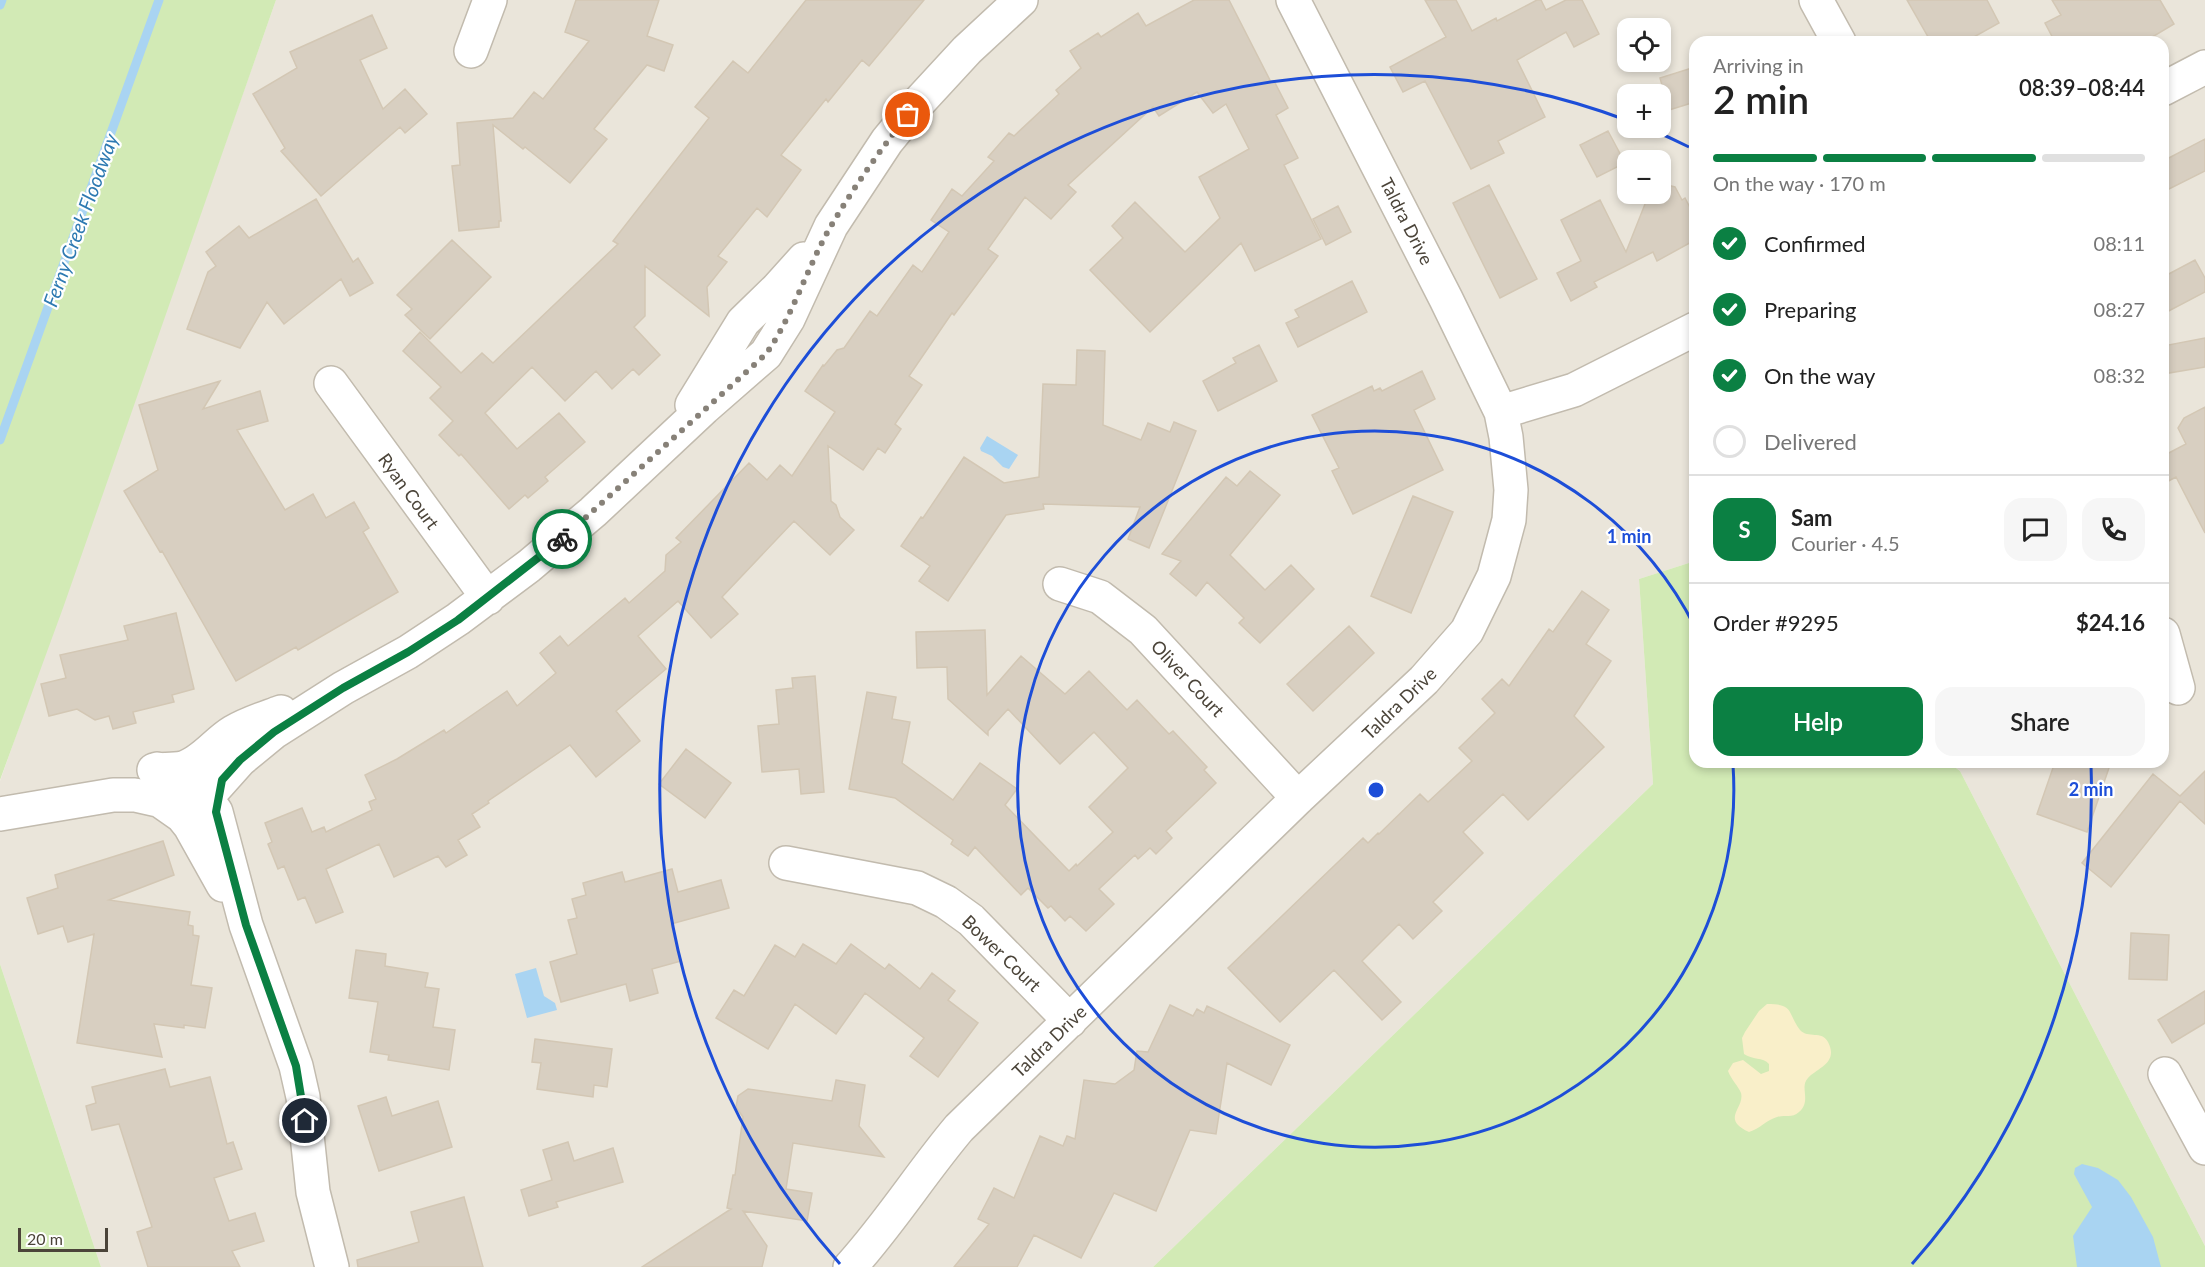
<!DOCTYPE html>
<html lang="en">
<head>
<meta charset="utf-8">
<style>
	body { margin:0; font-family:Lato,sans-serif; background:#f6f6f6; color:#222; height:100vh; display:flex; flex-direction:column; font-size:22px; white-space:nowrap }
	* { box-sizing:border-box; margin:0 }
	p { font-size:20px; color:#767676 }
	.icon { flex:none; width:33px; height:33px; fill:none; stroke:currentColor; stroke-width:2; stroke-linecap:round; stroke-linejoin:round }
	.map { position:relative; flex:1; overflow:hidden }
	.panel { position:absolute; left:1689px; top:36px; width:480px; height:732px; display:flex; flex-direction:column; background:#fff; border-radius:18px; box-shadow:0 3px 9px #0003 }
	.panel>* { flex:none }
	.buttons { position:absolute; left:1617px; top:18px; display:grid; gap:12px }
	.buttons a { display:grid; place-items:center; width:54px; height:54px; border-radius:12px; background:#fff; box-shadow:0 3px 9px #0003; font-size:30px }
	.scale { position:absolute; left:18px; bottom:15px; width:90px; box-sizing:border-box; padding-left:6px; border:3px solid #4b4439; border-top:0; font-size:16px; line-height:21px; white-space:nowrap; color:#4b4439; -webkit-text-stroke:4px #fff; paint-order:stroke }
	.pin { position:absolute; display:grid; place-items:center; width:51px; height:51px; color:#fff; margin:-26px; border:3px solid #fff; border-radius:50%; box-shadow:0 2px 6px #0007 }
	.courier { position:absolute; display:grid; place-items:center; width:60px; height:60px; margin:-30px; border:4px solid #0b8043; border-radius:50%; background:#fff; color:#222; box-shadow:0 2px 8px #0007 }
	.headline em { font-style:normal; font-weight:600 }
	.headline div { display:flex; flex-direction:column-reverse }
	.headline { display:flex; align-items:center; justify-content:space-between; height:102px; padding:0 24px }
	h1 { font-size:39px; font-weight:600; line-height:45px }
	.bar { display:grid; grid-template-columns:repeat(4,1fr); gap:9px 6px; align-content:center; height:72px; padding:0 24px }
	.bar i { height:8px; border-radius:4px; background:#e0e0e0 }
	.bar .selected { background:#0b8043 }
	.bar p { grid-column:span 4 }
	.line { display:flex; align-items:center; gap:15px; padding:0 24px; border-top:2px solid #e0e0e0 }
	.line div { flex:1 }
	.round { display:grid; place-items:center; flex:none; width:63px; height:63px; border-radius:18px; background:#f6f6f6 }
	ol { padding:0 24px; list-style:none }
	li { display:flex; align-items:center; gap:18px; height:66px }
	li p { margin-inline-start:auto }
	li .icon { padding:6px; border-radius:50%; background:#0b8043; color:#fff; stroke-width:4 }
	li:last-child { color:#767676 }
	li i { width:33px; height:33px; border:3px solid #e0e0e0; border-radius:50% }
	.cta { display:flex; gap:12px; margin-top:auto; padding:12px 24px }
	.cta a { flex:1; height:69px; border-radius:18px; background:#0b8043; color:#fff; font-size:24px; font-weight:600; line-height:69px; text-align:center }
	.cta a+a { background:#f6f6f6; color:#222 }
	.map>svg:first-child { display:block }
	.residential { fill:#eae5da; fill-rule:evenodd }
	.green { fill:#d2eab5 }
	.sand { fill:#f9efc9 }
	.water { fill:#a9d4f2 }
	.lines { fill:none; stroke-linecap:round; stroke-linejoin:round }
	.stream { stroke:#a9d4f2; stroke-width:9 }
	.building { fill:#d8cfc1; stroke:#d3c7b4; stroke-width:1.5 }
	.minor-casing { stroke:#c2bbae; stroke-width:36 }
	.minor { stroke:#fff; stroke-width:33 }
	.done { stroke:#878178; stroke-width:6; stroke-dasharray:0 10.8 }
	.route { stroke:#0b8043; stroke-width:8 }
	.ring { fill:none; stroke:#1d4ed8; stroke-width:3 }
	.labels { text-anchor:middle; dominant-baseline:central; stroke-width:4.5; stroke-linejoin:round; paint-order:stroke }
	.street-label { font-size:18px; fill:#4b4439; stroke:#fff }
	.water-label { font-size:20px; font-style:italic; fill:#2e7ab2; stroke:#fff }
	.centre { fill:#1d4ed8; stroke:#fff; stroke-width:3 }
	.ring-label { font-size:18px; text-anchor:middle; font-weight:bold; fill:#1d4ed8; stroke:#fff; stroke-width:4.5; stroke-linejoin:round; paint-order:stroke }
</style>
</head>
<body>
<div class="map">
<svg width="2205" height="1267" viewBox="0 0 2205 1267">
	<rect width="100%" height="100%" fill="#f6f3ec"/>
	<path class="residential" d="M 276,0 L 2205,0 L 2205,1246 L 1960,771 L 1949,762 L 2163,762 L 2163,42 L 1695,42 L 1695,561 L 1639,579 L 1653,784 L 1153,1267 L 101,1267 L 0,964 L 0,781 ZM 1628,28 L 1660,28 L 1660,62 L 1628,62 ZM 1628,94 L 1660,94 L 1660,128 L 1628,128 ZM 1628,160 L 1660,160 L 1660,194 L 1628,194 Z"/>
	<path class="green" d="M 0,0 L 276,0 L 63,608 L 0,780 Z
		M 1695,561 L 1695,762 L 1948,762 L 1960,771 L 2205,1246 L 2205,1267 L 1153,1267 L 1653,784 L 1639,579 Z
		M 0,964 L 101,1267 L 0,1267 Z"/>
	<path class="sand" d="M 1767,1004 C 1795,1004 1787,1013 1800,1030 C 1808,1039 1822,1030 1828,1042 C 1839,1063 1817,1068 1808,1078 C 1799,1087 1812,1101 1799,1112 C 1792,1119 1785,1114 1777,1117 C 1766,1120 1760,1129 1749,1132 C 1720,1119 1745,1108 1741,1093 C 1738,1086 1731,1079 1728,1071 L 1733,1063 L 1743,1060 L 1761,1074 L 1769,1071 L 1769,1064 C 1763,1057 1752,1060 1744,1054 L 1742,1038 L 1745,1032 L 1759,1011 Z"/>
	<path class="water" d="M 987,436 L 1018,455 L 1009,469 L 1003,467 L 992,456 L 981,451 L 980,448 Z
		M 536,968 L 544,996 L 555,1003 L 557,1010 L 527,1018 L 515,974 Z
		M 2082,1164 L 2098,1168 L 2118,1180 L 2131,1197 L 2153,1237 L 2161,1267 L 2077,1267 L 2073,1236 L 2092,1207 L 2074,1174 L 2075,1168 Z"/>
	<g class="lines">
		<path class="stream" d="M 0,5 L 2,0
			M 0,440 L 159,0"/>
	</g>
	<path class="building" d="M 576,0 L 659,0 L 647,36 L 673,45 L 664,71 L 647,65 L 594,129 L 607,139 L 570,183 L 525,147 L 523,149 L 493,125 L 501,221 L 499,221 L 499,227 L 459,231 L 452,166 L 460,165 L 457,123 L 513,118 L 534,92 L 543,99 L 589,41 L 565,32 Z
		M 806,0 L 924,0 L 869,66 L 862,60 L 828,102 L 826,99 L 781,155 L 801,170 L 767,217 L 757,208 L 718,256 L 727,262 L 707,287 L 709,316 L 645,266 L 645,316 L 634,327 L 660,355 L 639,375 L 633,369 L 612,389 L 596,371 L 565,401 L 532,367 L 485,413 L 517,449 L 559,413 L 585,442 L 545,477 L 548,481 L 528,498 L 525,495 L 509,509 L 461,454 L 459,456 L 439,435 L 453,421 L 430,398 L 441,387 L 403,351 L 420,332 L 461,373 L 482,353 L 493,363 L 618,244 L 613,241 L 709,118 L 695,107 L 733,61 L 748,73 Z
		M 1194,0 L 1229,0 L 1271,82 L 1274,81 L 1288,108 L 1276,115 L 1298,158 L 1284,165 L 1321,239 L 1255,271 L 1241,243 L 1150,332 L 1090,270 L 1123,238 L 1112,226 L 1135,202 L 1185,252 L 1220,218 L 1199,177 L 1249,149 L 1226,104 L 1213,113 L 1197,92 L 1159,116 L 1153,107 L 1068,185 L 1076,192 L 1051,219 L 1025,197 L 988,249 L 998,256 L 954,315 L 952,313 L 909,376 L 922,385 L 895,424 L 901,429 L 885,453 L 878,448 L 863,470 L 828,446 L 831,501 L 836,505 L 840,517 L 854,530 L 830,555 L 794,521 L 722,597 L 738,614 L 711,638 L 678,601 L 638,636 L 666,669 L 616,711 L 640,741 L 596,777 L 570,745 L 488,801 L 489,803 L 472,814 L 480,827 L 458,840 L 467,855 L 446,867 L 438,856 L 394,877 L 379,844 L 326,869 L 343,912 L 316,923 L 305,897 L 298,900 L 284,866 L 278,869 L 268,844 L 272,842 L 265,823 L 302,808 L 312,832 L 324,827 L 326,832 L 372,810 L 369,802 L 376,799 L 365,775 L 397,759 L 444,730 L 446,733 L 507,691 L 517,706 L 556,673 L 540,653 L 560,636 L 568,646 L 625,598 L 629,603 L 665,571 L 666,555 L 681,542 L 676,538 L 749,463 L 767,480 L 780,465 L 792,476 L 835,412 L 805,391 L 823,365 L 824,366 L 837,350 L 844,348 L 870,311 L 877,316 L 913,265 L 922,272 L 949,232 L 931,220 L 952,189 L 962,196 L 994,161 L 988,157 L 1009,133 L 1014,136 L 1059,94 L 1056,90 L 1081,68 L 1070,51 L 1098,33 L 1101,37 L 1138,13 L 1146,26 Z
		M 1425,0 L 1456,0 L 1472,31 L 1496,18 L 1497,21 L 1537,0 L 1541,0 L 1546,10 L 1566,0 L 1582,0 L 1599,34 L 1574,47 L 1566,32 L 1517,60 L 1545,117 L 1498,141 L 1504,153 L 1471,169 L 1425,81 L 1403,92 L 1390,67 L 1446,37 Z
		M 1907,0 L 1987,0 L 1999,23 L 1965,42 L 1931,42 Z
		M 2052,0 L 2160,0 L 2174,24 L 2144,42 L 2055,42 L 2045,23 L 2061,15 Z
		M 372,15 L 387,48 L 360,60 L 383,109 L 405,89 L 427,114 L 405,133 L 400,127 L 321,196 L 281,151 L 285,148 L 253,94 L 297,68 L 290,52 Z
		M 1695,67 L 1695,102 L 1669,110 L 1660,78 Z
		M 1608,131 L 1625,163 L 1597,177 L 1580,145 Z
		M 2205,139 L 2205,171 L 2163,192 L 2163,161 Z
		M 1663,184 L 1675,187 L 1682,200 L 1685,198 L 1695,217 L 1695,240 L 1657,261 L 1653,252 L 1594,282 L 1597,287 L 1571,301 L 1557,273 L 1581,261 L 1561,220 L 1600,200 L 1626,252 L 1649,194 L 1660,194 L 1660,185 Z
		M 1489,185 L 1537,279 L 1500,298 L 1453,203 Z
		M 316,199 L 353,262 L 358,258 L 373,283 L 350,296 L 341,279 L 284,324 L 267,302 L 240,348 L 187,329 L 208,272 L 216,266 L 206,252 L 239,226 L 249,238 Z
		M 1338,206 L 1351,232 L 1326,245 L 1313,219 Z
		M 452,240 L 491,277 L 430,339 L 405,315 L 412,309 L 397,295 Z
		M 2195,260 L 2205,278 L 2205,292 L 2163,314 L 2163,277 Z
		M 1352,281 L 1367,312 L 1298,347 L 1286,323 L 1299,317 L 1295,310 Z
		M 2205,338 L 2205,367 L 2163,374 L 2163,346 Z
		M 1259,345 L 1277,381 L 1218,411 L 1203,381 L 1236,363 L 1233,358 Z
		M 1077,350 L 1105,351 L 1103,425 L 1141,440 L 1148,423 L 1170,432 L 1174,422 L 1196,431 L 1149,548 L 1128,539 L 1140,507 L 1043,504 L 1044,509 L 1006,515 L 948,601 L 919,581 L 930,566 L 901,546 L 921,517 L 923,518 L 964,457 L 1004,483 L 1039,477 L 1043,384 L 1076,385 Z
		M 1422,371 L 1435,399 L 1414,410 L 1443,470 L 1353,514 L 1332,471 L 1339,468 L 1312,415 L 1372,386 L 1374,391 L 1380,388 L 1382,391 Z
		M 220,381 L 203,409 L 260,391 L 268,421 L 237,430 L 285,510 L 313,494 L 326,518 L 354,502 L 369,528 L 363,532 L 398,592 L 298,650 L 296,647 L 236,681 L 162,551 L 160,552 L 124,491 L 158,470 L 139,405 Z
		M 2205,407 L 2205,533 L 2176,477 L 2163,484 L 2163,456 L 2186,444 L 2178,428 L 2184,418 Z
		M 1250,471 L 1280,495 L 1230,555 L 1265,590 L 1291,565 L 1314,589 L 1260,643 L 1239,623 L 1244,618 L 1207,582 L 1196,596 L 1170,574 L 1181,561 L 1162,554 L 1226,477 L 1237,486 Z
		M 1413,496 L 1453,512 L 1411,613 L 1371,596 Z
		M 1582,591 L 1609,610 L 1586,644 L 1611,661 L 1574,716 L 1604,747 L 1528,820 L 1503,794 L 1463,832 L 1483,853 L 1433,902 L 1442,911 L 1413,939 L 1399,924 L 1362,961 L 1401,1002 L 1382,1020 L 1334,970 L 1280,1022 L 1228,968 L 1363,838 L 1368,843 L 1378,833 L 1379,834 L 1420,794 L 1428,802 L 1472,761 L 1459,748 L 1495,713 L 1482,699 L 1502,679 L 1509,686 L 1549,629 L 1553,632 Z
		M 176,613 L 194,689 L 172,695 L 174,702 L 133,712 L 136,723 L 113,729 L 109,716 L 95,720 L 77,709 L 49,716 L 41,684 L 66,678 L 60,655 L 128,640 L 124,626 Z
		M 1349,626 L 1374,653 L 1313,711 L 1287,684 Z
		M 985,630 L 987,695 L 1021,656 L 1065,694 L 1089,671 L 1127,710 L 1137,700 L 1169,734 L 1173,731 L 1207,767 L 1204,770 L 1216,783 L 1166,831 L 1172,838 L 1156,854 L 1150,848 L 1138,859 L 1135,855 L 1099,889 L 1114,904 L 1086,931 L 1070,916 L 1065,921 L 1051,906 L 1048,908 L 1028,888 L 1021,895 L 975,847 L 968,856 L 951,844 L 953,840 L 895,798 L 849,789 L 867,692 L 896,697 L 892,719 L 910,722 L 902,763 L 953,800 L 980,763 L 1017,789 L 1005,805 L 1069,871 L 1076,864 L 1077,866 L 1113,832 L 1089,807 L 1128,768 L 1094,732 L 1060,764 L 1008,709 L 988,731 L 988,735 L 948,699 L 947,667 L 917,668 L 916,632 Z
		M 815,676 L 824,792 L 801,794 L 799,769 L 762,772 L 758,726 L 779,724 L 776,690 L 793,688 L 792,678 Z
		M 686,749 L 731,783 L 705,818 L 659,784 Z
		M 2055,762 L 2111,762 L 2087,832 L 2037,814 Z
		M 2205,771 L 2205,824 L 2180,801 L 2111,887 L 2082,863 L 2153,774 L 2180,796 Z
		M 163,841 L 174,875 L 109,900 L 190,912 L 188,925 L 193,926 L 193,935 L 199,936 L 191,985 L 212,988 L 205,1028 L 184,1025 L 184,1028 L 154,1024 L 162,1057 L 77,1043 L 94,934 L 68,942 L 63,926 L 38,934 L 27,898 L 58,888 L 55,875 Z
		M 672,869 L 678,892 L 721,880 L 729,908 L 671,924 L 681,961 L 652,969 L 658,993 L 630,1001 L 626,984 L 561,1002 L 550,962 L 577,954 L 568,920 L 577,918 L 572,899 L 586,895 L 583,883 L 622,872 L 625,882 Z
		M 2131,933 L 2169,935 L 2167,980 L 2129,979 Z
		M 803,944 L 836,964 L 851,944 L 885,969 L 889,964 L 920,989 L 932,973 L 955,991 L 948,1000 L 978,1023 L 938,1077 L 910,1056 L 924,1038 L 865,993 L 836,1034 L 795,1004 L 768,1049 L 716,1018 L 734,990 L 744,996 L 775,945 L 795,957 Z
		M 356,950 L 386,954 L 385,966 L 428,973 L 425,987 L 439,989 L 433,1027 L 455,1030 L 449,1070 L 388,1060 L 389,1055 L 370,1052 L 378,1002 L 349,998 Z
		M 2205,991 L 2205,1023 L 2172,1043 L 2158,1020 Z
		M 1170,1005 L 1193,1016 L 1197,1009 L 1204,1013 L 1207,1006 L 1290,1045 L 1271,1085 L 1227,1063 L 1216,1134 L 1190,1130 L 1156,1211 L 1114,1193 L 1081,1258 L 1034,1235 L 1017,1267 L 954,1267 L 989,1224 L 978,1219 L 994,1188 L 1014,1198 L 1040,1136 L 1063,1146 L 1067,1136 L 1075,1139 L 1084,1080 L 1115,1084 L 1134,1070 L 1137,1051 L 1148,1052 Z
		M 535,1039 L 612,1049 L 607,1087 L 594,1085 L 593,1097 L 537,1089 L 541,1063 L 532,1062 Z
		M 165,1069 L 170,1087 L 210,1077 L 227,1144 L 233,1142 L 242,1169 L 214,1178 L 229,1221 L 255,1213 L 264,1241 L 232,1251 L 240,1267 L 148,1267 L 137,1232 L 152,1227 L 119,1124 L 92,1130 L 86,1106 L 96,1103 L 92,1087 Z
		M 836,1080 L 865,1085 L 859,1126 L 884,1157 L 793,1143 L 786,1189 L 812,1193 L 807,1221 L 743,1211 L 767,1246 L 762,1267 L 642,1267 L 731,1209 L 727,1208 L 733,1175 L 735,1175 L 743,1117 L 736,1107 L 738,1096 L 748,1089 L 832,1101 Z
		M 386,1097 L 392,1116 L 438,1101 L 452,1147 L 379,1171 L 358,1106 Z
		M 568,1142 L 574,1161 L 613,1148 L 623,1182 L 556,1202 L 558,1207 L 529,1216 L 521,1190 L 552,1180 L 543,1150 Z
		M 464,1197 L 483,1267 L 358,1267 L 357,1260 L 419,1242 L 411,1212 Z"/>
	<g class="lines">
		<defs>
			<path id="minor" d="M 1816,0 L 1839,42
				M 471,51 L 490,0
				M 2163,89 L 2205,67
				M 331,383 L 488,598
				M 692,405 L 743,322 L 777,289 L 804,259
				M 1501,412 L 1574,390 L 1695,329
				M 1060,584 L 1100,597 L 1143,630 L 1298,798
				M 2163,634 L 2178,688
				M 157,769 L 179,775 L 192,783 L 204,795 L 216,812 L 246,925 L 296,1066 L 303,1097 L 313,1192 L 332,1267
				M 154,770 C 164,769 173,770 183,768 C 203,762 216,742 233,732 C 248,723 265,718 281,712
				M 162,802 L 182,816 L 190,826 L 223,885
				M 0,814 L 113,795 L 135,795 L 175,804 L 189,802 L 215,788 L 240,760 L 274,732 L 343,688 L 408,652 L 458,619 L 529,566 L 593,512 L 704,408 L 766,354 L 788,319 L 831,226 L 887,141 L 919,102 L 967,50 L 1021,0
				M 786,863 L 917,888 L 946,902 L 971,920 L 1070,1021
				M 2165,1074 L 2205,1148
				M 850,1267 C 890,1223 921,1173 959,1128 L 1298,798 L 1424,680 L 1467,631 L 1494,576 L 1509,520 L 1511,490 L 1506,437 L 1501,412 L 1446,299 L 1293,0"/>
		</defs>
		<use href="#minor" class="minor-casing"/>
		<use href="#minor" class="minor"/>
	</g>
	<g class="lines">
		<path class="done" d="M 562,539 L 766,354 C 794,314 807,267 831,226 C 854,187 880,150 908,115"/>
		<path class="route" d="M 305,1121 L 296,1066 L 246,925 L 216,812 L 222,780 L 240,760 L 274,732 L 343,688 L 408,652 L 458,620 L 562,539"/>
	</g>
	<g class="ring">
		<path d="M1733 765A358 358 0 1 1 1695 627"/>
		<path d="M840 1264A715 715 0 0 1 1626 120M1650 129A715 715 0 0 1 1689 147M2091 765A715 715 0 0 1 1912 1264"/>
	</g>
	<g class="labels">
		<g class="street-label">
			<text transform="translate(1407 221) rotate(63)">Taldra Drive</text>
			<text transform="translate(409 491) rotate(54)">Ryan Court</text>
			<text transform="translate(1188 678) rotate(47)">Oliver Court</text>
			<text transform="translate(1399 703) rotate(-44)">Taldra Drive</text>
			<text transform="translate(1002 953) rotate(44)">Bower Court</text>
			<text transform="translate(1049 1041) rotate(-44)">Taldra Drive</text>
		</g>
		<g class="water-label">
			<text transform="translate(80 220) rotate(-70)">Ferny Creek Floodway</text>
		</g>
	</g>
	<circle cx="1376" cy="790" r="9" class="centre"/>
	<g class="ring-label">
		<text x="1629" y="543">1 min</text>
		<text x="2091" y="796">2 min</text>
	</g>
</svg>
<div class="buttons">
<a><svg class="icon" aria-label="locate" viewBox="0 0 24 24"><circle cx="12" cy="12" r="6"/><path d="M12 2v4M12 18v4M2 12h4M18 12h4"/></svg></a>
<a>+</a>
<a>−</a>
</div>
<div class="scale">20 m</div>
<div class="pin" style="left:908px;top:115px;background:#ea580c"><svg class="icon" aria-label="bag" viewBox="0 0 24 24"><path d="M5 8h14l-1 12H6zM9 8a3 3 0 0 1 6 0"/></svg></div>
<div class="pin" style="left:305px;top:1121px;background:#1f2937"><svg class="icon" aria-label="home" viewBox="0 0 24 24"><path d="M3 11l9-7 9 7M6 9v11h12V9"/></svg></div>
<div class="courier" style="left:562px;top:539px"><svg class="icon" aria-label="bike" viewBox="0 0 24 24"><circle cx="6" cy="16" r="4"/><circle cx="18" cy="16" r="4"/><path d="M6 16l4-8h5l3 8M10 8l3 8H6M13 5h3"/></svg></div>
<section class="panel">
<div class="headline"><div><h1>2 min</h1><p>Arriving in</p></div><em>08:39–08:44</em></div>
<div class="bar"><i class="selected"></i><i class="selected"></i><i class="selected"></i><i></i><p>On the way · 170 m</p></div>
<ol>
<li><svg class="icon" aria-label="check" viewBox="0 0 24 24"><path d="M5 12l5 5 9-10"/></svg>Confirmed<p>08:11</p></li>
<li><svg class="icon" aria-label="check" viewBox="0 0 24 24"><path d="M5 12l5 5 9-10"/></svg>Preparing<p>08:27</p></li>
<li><svg class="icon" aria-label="check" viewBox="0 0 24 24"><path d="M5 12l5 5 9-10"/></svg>On the way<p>08:32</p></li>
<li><i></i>Delivered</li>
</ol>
<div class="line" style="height:108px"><b class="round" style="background:#0b8043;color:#fff">S</b><div><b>Sam</b><p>Courier · 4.5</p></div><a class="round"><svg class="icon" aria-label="chat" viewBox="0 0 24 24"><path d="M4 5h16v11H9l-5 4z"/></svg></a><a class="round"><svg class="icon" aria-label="phone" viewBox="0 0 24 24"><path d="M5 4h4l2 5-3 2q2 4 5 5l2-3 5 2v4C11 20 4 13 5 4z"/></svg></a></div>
<div class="line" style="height:78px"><div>Order #9295</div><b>$24.16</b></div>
<div class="cta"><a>Help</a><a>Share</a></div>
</section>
</div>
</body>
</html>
